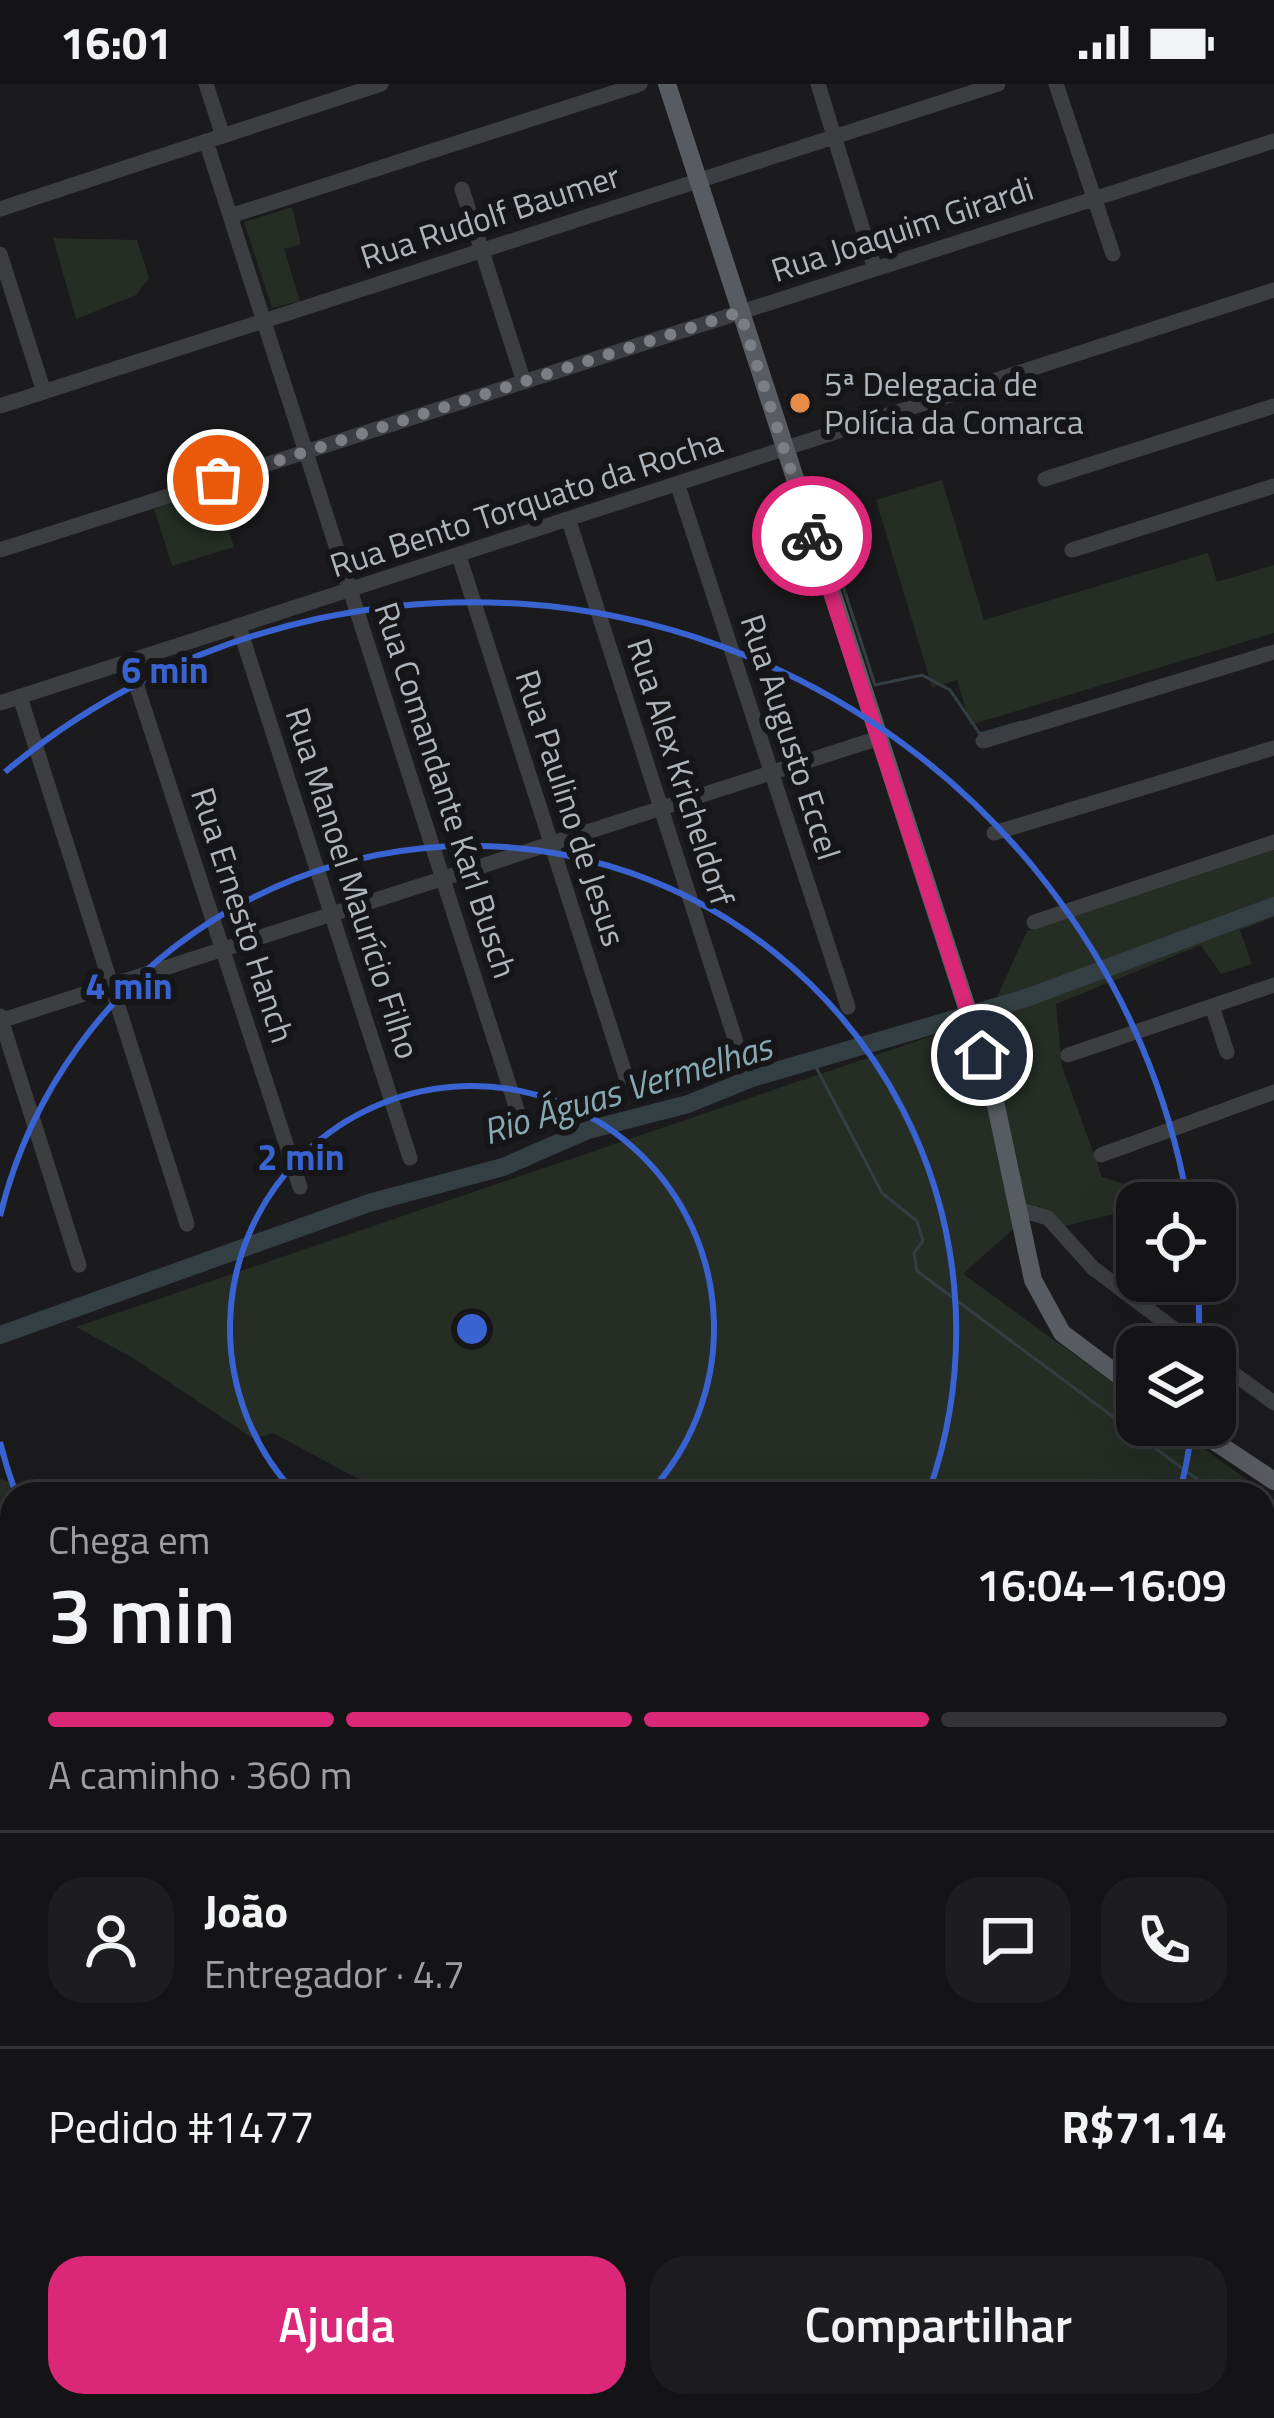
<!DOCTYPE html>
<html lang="pt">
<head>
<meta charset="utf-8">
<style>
	body { margin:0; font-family:"Titillium Web",sans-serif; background:#1d1d1f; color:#f1f3f6; height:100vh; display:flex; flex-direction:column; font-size:45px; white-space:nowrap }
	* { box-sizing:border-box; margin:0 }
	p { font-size:39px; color:#9d9ea1 }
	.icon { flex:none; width:66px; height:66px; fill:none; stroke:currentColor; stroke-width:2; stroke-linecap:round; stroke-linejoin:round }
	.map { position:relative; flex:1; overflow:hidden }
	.details { position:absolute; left:0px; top:1398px; width:1275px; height:936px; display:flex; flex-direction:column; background:#141416; border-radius:36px 36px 0 0; box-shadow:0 12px 48px #0002,0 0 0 3px #333335 }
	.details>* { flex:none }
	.tools { position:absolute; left:1116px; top:1098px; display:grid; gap:24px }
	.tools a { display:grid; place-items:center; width:120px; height:120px; border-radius:24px; background:#141416; box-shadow:0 12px 48px #0002,0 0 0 3px #333335; font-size:60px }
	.pin { position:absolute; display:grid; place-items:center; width:102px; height:102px; color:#fff; margin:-51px; border:6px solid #fff; border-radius:50%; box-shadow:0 3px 12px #0007 }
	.courier { position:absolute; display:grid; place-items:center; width:120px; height:120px; margin:-60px; border:9px solid #db2777; border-radius:50%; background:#fff; color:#222; box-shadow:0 3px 15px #0007 }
	.head em { font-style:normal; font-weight:600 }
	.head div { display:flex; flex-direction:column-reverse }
	.head { display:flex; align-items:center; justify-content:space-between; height:204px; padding:0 48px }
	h1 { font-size:78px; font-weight:600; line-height:90px }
	.bar { display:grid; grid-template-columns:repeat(4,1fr); gap:18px 12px; align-content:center; height:144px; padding:0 48px }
	.bar i { height:15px; border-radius:9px; background:#333335 }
	.bar .current { background:#db2777 }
	.bar p { grid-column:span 4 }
	.line { display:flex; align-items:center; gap:30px; padding:0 48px; border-top:3px solid #333335 }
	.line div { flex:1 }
	.round { display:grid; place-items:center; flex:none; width:126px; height:126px; border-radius:36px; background:#1d1d1f }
	.action { display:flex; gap:24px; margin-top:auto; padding:24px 48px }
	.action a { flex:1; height:138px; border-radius:36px; background:#db2777; color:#fff; font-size:48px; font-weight:600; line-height:138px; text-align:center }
	.action a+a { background:#1d1d1f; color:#f1f3f6 }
	.status { display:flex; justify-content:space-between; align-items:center; height:84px; padding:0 60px; background:#141416; direction:ltr }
	.status svg { height:33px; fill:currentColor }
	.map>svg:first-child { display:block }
	.green { fill:#252d25 }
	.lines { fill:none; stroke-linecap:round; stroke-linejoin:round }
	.stream { stroke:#333f42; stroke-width:3 }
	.river { stroke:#333f42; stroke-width:18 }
	.minor { stroke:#3c3e42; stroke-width:15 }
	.major { stroke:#585c60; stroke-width:18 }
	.done { stroke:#7b7f84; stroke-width:12; stroke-dasharray:0 21.6 }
	.route { stroke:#db2777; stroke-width:15 }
	.ring { fill:none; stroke:#3a63d2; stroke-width:6 }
	.poi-dot { fill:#e68c49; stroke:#161618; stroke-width:4.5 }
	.labels { text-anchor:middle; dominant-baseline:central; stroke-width:12; stroke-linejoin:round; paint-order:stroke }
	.street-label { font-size:33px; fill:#aeb5bb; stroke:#161618 }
	.poi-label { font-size:33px; fill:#aeb5bb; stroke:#161618; text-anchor:start }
	.water-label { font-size:36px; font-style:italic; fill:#88a9b3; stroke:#161618 }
	.centre { fill:#3a63d2; stroke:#161618; stroke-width:6 }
	.ring-label { font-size:36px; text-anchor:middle; font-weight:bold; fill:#3a63d2; stroke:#161618; stroke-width:12; stroke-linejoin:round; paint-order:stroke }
</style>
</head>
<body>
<div class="status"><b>16:01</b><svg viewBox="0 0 49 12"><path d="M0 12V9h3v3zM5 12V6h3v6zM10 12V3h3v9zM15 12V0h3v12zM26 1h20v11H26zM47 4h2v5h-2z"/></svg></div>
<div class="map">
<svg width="1274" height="2334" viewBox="0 0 1274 2334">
	<rect width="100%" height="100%" fill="#1b1b1d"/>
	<path class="green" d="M 292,123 L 301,160 L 284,165 L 300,217 L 272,224 L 244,138 Z
		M 53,154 L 137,156 L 149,194 L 136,211 L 76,235 Z
		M 942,396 L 984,536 L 1208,469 L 1217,498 L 1274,481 L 1274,549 L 970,641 L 957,596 L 932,603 L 876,416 Z
		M 216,406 L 234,463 L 172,482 L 154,425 Z
		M 1274,766 L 1274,833 L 1240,846 L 1252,880 L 1221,890 L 1201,861 L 1056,920 L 1062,982 L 1102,1093 L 1187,1119 L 1137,1119 L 1137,1157 L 1130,1160 L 1119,1129 L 1065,1142 L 1039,1122 L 963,1190 L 1137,1316 L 1137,1341 L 1171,1341 L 1274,1415 L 1274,1609 L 1263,1606 L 1263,1410 L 386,1410 L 273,1349 L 254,1355 L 133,1274 L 76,1243 L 988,933 L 1027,847 Z
		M 0,1394 L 36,1410 L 12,1410 L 12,2322 L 811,2322 L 813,2334 L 0,2334 Z"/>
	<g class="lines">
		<path class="stream" d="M 843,502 L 875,601 L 922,591 L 950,606 L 980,650 L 1021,638
			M 808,978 L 817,985 L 882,1109 L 917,1137 L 923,1157 L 914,1169 L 917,1187 L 1217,1410
			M 1263,1435 L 1274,1442
			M 1263,1915 L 1274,1876"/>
		<path class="river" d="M 0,1251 L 369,1119 L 503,1083 L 588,1046 L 688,1020 L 752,994 L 1026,914 L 1274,822"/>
		<path class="minor" d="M 206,0 L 223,52
			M 818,0 L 875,185
			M 1056,0 L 1113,170
			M 206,57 L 518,1029
			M 462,105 L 524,298
			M 0,125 L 381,0
			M 230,132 L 640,0
			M 0,170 L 44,308
			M 0,322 L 998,0
			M 1045,395 L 1274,322
			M 678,402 L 848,923
			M 569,437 L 736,958
			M 0,466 L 1274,57
			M 1072,466 L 1274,402
			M 459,472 L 626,993
			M 239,543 L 410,1074
			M 129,578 L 300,1103
			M 20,613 L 187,1140
			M 0,619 L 1274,206
			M 983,657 L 1274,568
			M 994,749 L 1274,664
			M 1034,838 L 1274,758
			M 1212,922 L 1227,968
			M 0,932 L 79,1181
			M 0,937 L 879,654
			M 1068,971 L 1274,901
			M 1101,1071 L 1274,1008
			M 1018,1125 L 1048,1134 L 1093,1184 L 1198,1263
			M 1215,1276 L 1274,1319
			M 870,2322 L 885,2334
			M 906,2334 L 916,2322
			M 1080,2334 L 1180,2322"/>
		<path class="major" d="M 667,0 L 991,998 L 1033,1196 L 1062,1249 L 1137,1305
			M 1190,1341 L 1274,1397
			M 1263,1988 L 1274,1954
			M 1077,2334 L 1081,2322"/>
	</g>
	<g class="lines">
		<path class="done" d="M 218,396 L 740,228 L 812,452"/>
		<path class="route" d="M 812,452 L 982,971"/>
	</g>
	<g class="ring">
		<path d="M294 1408A242 242 0 1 1 650 1408"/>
		<path d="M15 1407A485 485 0 0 1 0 1358M0 1132A485 485 0 1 1 929 1407"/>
		<path d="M1192 1346A727 727 0 0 1 1180 1409M5 688A727 727 0 0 1 1188 1119M1198 1201A727 727 0 0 1 1199 1258"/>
	</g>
	<circle class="poi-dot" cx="800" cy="319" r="12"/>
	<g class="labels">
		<g class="street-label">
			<text transform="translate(490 132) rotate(-18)">Rua Rudolf Baumer</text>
			<text transform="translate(902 145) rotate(-18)">Rua Joaquim Girardi</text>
			<text transform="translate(526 419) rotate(-18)">Rua Bento Torquato da Rocha</text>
			<text transform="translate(791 653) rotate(72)">Rua Augusto Eccel</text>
			<text transform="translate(681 688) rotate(72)">Rua Alex Kricheldorf</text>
			<text transform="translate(446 706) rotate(72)">Rua Comandante Karl Busch</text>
			<text transform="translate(571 724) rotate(72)">Rua Paulino de Jesus</text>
			<text transform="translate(353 799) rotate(72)">Rua Manoel Maurício Filho</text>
			<text transform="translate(243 831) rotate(72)">Rua Ernesto Hanch</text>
		</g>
		<g class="poi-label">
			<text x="824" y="300">5ª Delegacia de<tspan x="824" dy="38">Polícia da Comarca</tspan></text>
		</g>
		<g class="water-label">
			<text transform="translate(627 1004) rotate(-17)">Rio Águas Vermelhas</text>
		</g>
	</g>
	<circle cx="472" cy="1245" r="18" class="centre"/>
	<g class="ring-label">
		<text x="165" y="599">6 min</text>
		<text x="129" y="915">4 min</text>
		<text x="301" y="1086">2 min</text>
	</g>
</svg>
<div class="tools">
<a><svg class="icon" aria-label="locate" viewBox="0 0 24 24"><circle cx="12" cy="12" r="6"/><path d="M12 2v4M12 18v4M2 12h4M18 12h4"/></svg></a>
<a><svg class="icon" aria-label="layers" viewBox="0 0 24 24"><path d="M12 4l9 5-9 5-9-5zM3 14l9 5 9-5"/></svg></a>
</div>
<div class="pin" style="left:218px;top:396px;background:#ea580c"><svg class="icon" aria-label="bag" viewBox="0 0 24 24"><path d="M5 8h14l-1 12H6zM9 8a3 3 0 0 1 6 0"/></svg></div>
<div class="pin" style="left:982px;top:971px;background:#1f2937"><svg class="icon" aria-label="home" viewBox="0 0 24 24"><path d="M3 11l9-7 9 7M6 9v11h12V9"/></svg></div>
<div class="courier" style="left:812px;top:452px"><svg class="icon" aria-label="bike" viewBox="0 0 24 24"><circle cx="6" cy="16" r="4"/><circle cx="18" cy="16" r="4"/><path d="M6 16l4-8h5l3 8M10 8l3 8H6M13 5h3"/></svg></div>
<section class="details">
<div class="head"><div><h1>3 min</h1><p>Chega em</p></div><em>16:04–16:09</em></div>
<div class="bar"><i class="current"></i><i class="current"></i><i class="current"></i><i></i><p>A caminho · 360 m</p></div>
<div class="line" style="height:216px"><a class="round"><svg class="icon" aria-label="person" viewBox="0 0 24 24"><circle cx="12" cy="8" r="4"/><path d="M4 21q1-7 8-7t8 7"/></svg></a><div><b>João</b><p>Entregador · 4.7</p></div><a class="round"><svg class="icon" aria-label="chat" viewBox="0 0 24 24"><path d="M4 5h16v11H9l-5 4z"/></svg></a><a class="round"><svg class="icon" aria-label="phone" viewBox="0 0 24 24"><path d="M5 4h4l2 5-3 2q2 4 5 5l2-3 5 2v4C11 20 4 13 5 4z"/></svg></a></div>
<div class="line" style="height:156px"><div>Pedido #1477</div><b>R$71.14</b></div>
<div class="action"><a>Ajuda</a><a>Compartilhar</a></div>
</section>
</div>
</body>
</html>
